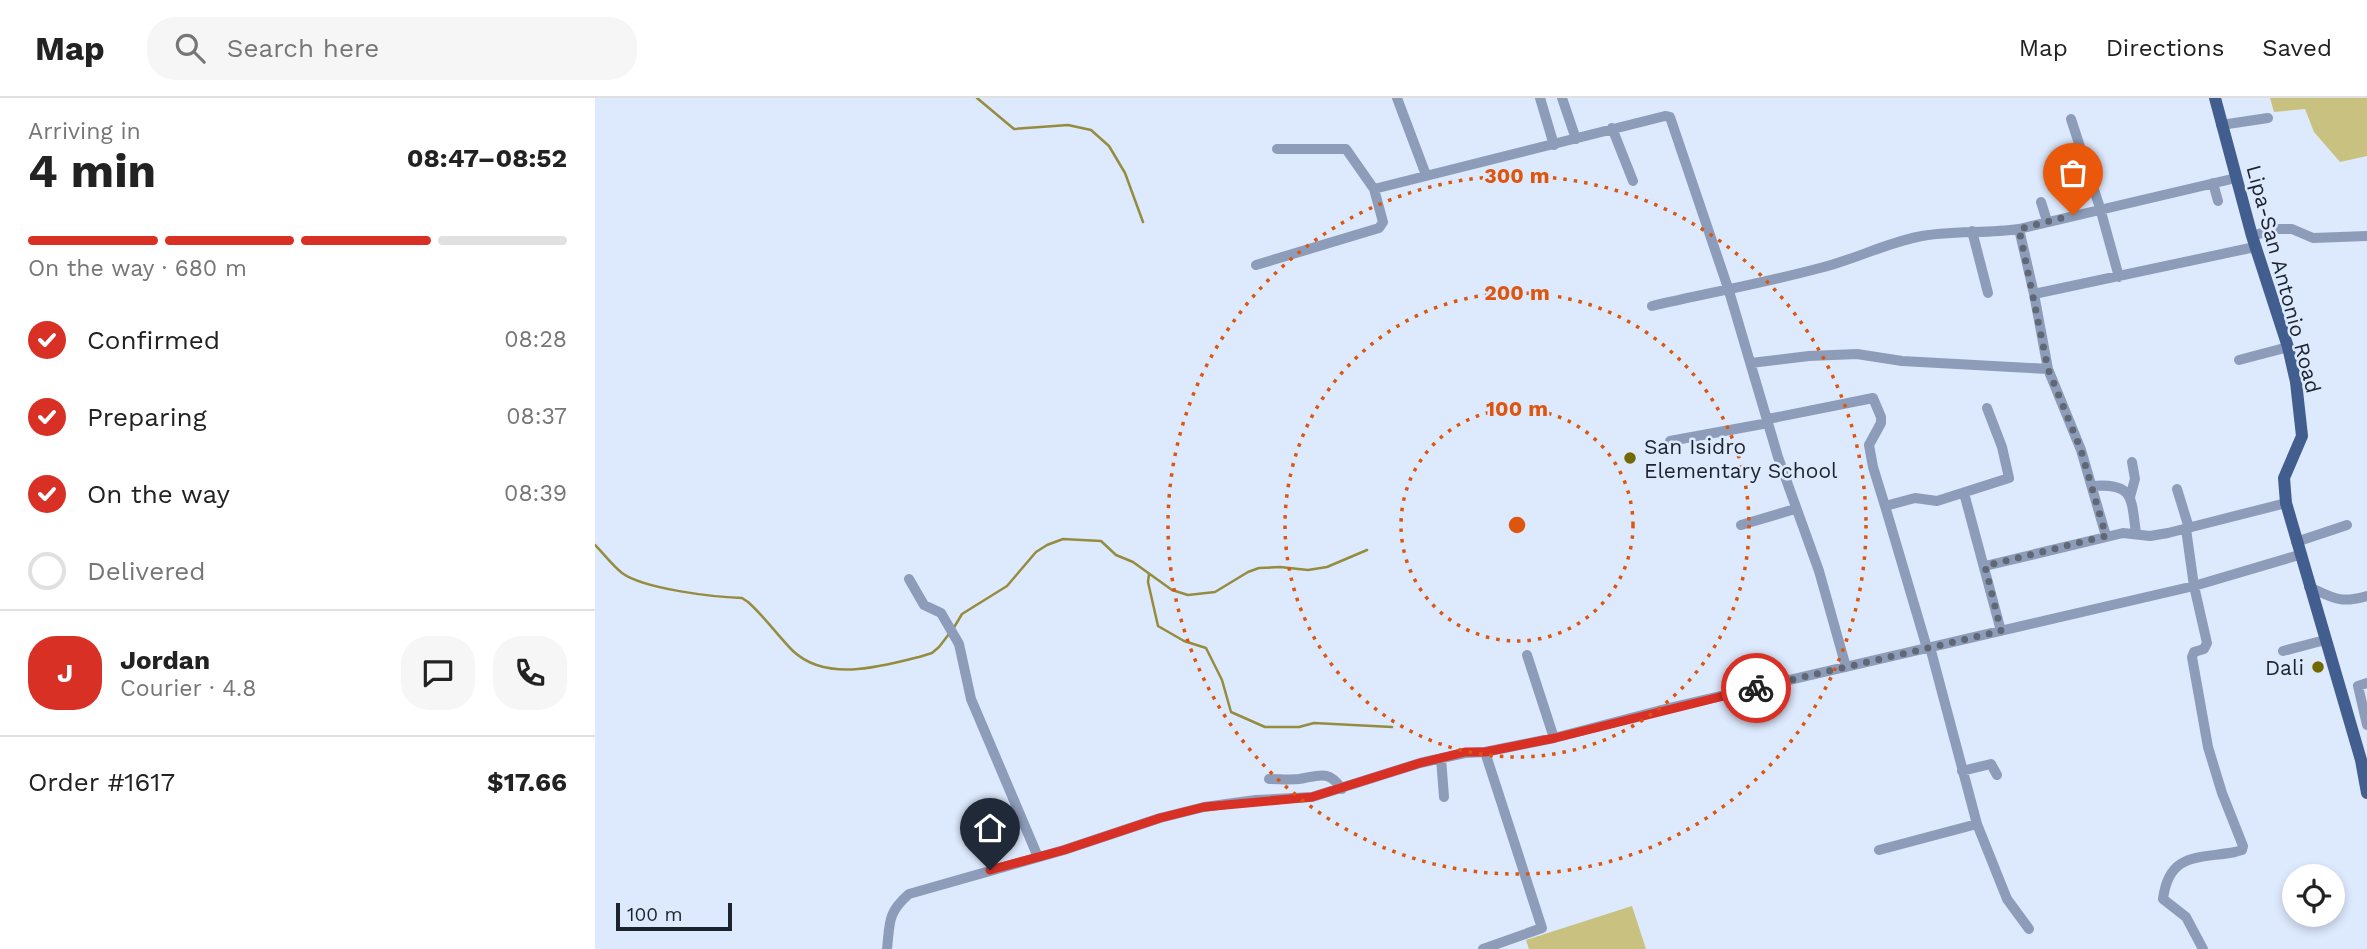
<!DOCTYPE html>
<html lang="en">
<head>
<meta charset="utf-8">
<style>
	body { margin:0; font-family:"Work Sans",sans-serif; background:#f6f6f6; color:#222; height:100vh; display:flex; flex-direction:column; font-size:26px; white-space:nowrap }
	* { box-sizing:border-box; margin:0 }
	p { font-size:23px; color:#767676 }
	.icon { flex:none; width:38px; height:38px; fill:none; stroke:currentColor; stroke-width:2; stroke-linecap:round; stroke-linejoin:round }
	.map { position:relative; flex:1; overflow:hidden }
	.details { display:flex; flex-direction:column; background:#fff; width:595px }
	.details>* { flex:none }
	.tools { position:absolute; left:1687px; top:766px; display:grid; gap:14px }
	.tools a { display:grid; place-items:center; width:63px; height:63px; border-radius:50%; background:#fff; box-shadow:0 4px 10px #0003; font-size:35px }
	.scale { position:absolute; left:21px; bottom:18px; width:116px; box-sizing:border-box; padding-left:7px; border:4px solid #1d232c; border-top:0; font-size:19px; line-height:24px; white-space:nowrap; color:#1d232c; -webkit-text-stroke:5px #dde9fd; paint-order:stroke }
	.pin { position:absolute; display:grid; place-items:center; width:60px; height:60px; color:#fff; margin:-72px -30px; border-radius:50% 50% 50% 0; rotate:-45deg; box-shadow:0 0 7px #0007 }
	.pin .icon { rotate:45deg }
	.courier { position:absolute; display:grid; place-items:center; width:70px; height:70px; margin:-35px; border:5px solid #d93025; border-radius:50%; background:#fff; color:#222; box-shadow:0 2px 9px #0007 }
	.head em { font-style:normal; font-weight:700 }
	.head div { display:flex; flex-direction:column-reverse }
	.head { display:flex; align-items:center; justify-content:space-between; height:119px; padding:0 28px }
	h1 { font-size:46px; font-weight:700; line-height:52px }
	.bar { display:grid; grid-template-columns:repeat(4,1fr); gap:10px 7px; align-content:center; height:84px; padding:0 28px }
	.bar i { height:9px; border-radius:5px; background:#e0e0e0 }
	.bar .current { background:#d93025 }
	.bar p { grid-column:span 4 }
	.line { display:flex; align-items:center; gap:18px; padding:0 28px; border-top:2px solid #e0e0e0 }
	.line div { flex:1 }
	.round { display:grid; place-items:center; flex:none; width:74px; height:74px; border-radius:28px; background:#f6f6f6 }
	ol { padding:0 28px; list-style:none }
	li { display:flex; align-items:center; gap:21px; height:77px }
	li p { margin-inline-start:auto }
	li .icon { padding:7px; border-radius:50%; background:#d93025; color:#fff; stroke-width:4 }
	li:last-child { color:#767676 }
	li i { width:38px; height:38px; border:4px solid #e0e0e0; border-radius:50% }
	header { display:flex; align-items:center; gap:42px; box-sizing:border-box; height:98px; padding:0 35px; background:#fff; border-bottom:2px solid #e0e0e0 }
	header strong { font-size:33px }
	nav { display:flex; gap:38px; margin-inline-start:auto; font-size:24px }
	.search { width:490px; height:63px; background:#f6f6f6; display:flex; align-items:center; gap:18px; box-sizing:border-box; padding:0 24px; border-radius:28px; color:#767676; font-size:26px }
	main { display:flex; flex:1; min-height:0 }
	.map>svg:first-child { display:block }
	.green { fill:#c9c180 }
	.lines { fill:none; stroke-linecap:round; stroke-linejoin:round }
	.stream { stroke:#958c3d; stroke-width:2.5 }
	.minor { stroke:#8d9db9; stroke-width:10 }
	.major { stroke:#425e8f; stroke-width:12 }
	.done { stroke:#606875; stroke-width:7; stroke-dasharray:0 12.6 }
	.route { stroke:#d93025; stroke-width:9 }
	.ring { fill:none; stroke:#de560e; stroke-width:3.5; stroke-dasharray:3.5 7 }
	.poi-dot { fill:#736900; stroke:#dde9fd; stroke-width:2.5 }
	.labels { text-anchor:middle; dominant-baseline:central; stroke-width:5; stroke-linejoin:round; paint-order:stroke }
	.street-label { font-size:21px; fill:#1d232c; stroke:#dde9fd }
	.poi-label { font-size:21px; fill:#1d232c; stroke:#dde9fd; text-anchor:start }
	.centre { fill:#de560e; stroke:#dde9fd; stroke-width:3.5 }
	.ring-label { font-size:21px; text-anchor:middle; font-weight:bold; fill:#de560e; stroke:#dde9fd; stroke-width:5; stroke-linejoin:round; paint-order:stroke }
</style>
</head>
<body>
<header>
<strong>Map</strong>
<div class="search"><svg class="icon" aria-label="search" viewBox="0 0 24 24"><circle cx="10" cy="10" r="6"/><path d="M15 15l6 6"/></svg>Search here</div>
<nav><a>Map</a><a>Directions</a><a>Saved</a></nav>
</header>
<main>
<section class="details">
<div class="head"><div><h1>4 min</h1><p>Arriving in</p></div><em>08:47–08:52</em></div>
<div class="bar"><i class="current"></i><i class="current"></i><i class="current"></i><i></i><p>On the way · 680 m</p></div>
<ol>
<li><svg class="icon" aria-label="check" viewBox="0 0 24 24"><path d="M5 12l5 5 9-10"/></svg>Confirmed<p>08:28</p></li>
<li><svg class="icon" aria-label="check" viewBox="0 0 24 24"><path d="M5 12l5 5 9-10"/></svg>Preparing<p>08:37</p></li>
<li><svg class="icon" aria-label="check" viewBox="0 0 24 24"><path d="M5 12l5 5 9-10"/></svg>On the way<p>08:39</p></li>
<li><i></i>Delivered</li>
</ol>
<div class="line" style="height:126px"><b class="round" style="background:#d93025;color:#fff">J</b><div><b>Jordan</b><p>Courier · 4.8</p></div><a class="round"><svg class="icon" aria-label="chat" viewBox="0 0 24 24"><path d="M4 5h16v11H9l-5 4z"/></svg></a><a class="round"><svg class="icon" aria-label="phone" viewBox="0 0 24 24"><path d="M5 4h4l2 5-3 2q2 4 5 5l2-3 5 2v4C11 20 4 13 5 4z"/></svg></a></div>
<div class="line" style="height:91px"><div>Order #1617</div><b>$17.66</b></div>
</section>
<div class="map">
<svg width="1772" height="851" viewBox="0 0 1772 851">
	<rect width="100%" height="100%" fill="#dde9fd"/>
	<path class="green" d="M 1675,0 L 1772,0 L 1772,58 L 1745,64 L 1719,34 L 1710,11 L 1679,14 Z
		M 1037,808 L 1051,851 L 934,851 L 931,842 Z"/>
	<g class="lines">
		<path class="stream" d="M 382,0 L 419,31 L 473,27 L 496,32 L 514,48 L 530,75 L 548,124
			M 0,447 C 9,456 17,467 27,475 C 49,491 118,499 147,500 L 153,504 C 170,519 182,537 198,553 C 231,584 285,569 324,559 L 337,555 L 344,549 L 354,536
			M 554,476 L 553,484 L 563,528 L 589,543 L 611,550 L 627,582 L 636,614 L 670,629 L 704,629 L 719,625 L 797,629
			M 358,531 L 367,516 L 412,488 L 441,454 L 452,447 L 468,441 L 506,443 L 521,457 L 538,464 L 577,492 L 593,497 L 620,494 L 653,474 L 664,470 L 685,469 L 713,472 L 732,469 L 772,452"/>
		<path class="minor" d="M 802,0 L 831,77
			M 945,0 L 959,47
			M 967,0 L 981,41
			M 1476,21 L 1505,110 L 1524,179
			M 1626,27 L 1673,20
			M 1017,30 L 1038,83
			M 1618,85 L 1623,103
			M 779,91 L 1070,18 L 1075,19 L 1134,193 L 1183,359 L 1224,473 L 1251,569
			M 1446,104 L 1452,123
			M 1424,131 L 1439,196
			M 1377,133 L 1393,195
			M 1657,138 L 1680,131 L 1697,131 L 1718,140 L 1772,138
			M 661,167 L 784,130 L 788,124 L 779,91 L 751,51 L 682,51
			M 1057,208 C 1113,195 1169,185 1225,170 C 1258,162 1289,146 1322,139 C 1356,132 1390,136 1424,131 L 1641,80
			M 1644,262 L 1693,249
			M 1156,265 L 1214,258 L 1262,256 L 1307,263 L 1453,271
			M 1173,321 L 1278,300 L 1286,319 L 1286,325 L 1274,347 L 1278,369 L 1290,408
			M 1075,343 L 1173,325
			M 1497,388 C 1539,385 1536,399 1541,435
			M 1582,391 L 1594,430
			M 1369,395 L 1406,533
			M 1535,399 L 1540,381 L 1537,364
			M 1146,427 L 1200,411
			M 1591,431 L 1599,488 L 1612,545 L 1609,551 L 1599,554 L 1597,559 L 1613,649 L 1627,695 L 1648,748 L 1647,752 L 1640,754 C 1603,761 1574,754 1568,801 L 1591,819 L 1608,851
			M 1511,438 L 1486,352 L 1453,271 L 1439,196 L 1660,149
			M 1701,444 L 1752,427
			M 1390,468 L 1528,435 L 1555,438 L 1573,435 L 1691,405
			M 314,481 L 329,507 L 346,515 L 364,546 L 376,601 L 443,759
			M 1714,489 C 1738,500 1745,506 1772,498
			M 1335,549 L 1382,726 L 1412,801 L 1434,831
			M 1332,550 L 1290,408 L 1320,400 L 1342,403 L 1414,380 L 1407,349 L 1392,310
			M 1688,553 L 1730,542
			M 932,557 L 959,640
			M 1772,585 L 1763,588 L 1772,627
			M 846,660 L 849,699
			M 1367,673 L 1396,666 L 1402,677
			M 674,681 C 684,681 694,682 704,681 C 724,678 733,671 747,691
			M 1284,752 L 1382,726
			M 292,851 C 295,825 292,815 314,796 L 469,752 L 565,720 L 609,709 L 661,702 L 717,699 L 825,665 L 870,655 L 890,654 L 959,640 L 1074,610 L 1599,488 L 1704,457
			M 888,851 L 947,830 L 890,654"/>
		<path class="major" d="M 1620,0 L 1657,138 L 1693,249 L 1701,284 L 1707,338 L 1689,380 L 1691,405 L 1766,662 L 1772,695"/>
	</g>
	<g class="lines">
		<path class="done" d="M 1161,590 L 1406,533 L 1390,468 L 1511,438 L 1486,352 L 1453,271 L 1424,131 L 1478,117"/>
		<path class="route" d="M 395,772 L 469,752 L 565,720 L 609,709 L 717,699 L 825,665 L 870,654 L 890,654 L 960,640 L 1161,590"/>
	</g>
	<g class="ring">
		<circle cx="922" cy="427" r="116"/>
		<circle cx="922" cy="427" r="232"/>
		<circle cx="922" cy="427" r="349"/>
	</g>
	<g class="poi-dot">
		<circle cx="1035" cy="360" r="7"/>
		<circle cx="1723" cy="569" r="7"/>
	</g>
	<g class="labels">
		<g class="street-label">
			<text transform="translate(1689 181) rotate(75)">Lipa-San Antonio Road</text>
		</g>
		<g class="poi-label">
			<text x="1049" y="348">San Isidro<tspan x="1049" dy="24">Elementary School</tspan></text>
			<text x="1709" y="569" text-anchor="end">Dali</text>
		</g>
	</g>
	<circle cx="922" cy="427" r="10" class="centre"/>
	<g class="ring-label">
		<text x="922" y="85">300 m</text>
		<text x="922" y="202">200 m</text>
		<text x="922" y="318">100 m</text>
	</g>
</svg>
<div class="tools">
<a><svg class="icon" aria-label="locate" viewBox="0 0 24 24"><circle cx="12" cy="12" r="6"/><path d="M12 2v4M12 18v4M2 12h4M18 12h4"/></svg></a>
</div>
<div class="scale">100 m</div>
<div class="pin" style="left:1478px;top:117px;background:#ea580c"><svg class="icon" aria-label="bag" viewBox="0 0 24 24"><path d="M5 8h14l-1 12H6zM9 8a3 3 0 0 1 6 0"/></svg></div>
<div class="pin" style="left:395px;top:772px;background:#1f2937"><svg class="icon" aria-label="home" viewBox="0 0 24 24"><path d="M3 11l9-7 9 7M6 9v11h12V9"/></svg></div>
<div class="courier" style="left:1161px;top:590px"><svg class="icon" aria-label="bike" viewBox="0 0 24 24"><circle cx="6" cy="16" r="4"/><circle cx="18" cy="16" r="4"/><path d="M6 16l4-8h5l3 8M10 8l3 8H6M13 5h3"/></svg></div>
</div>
</main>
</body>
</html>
